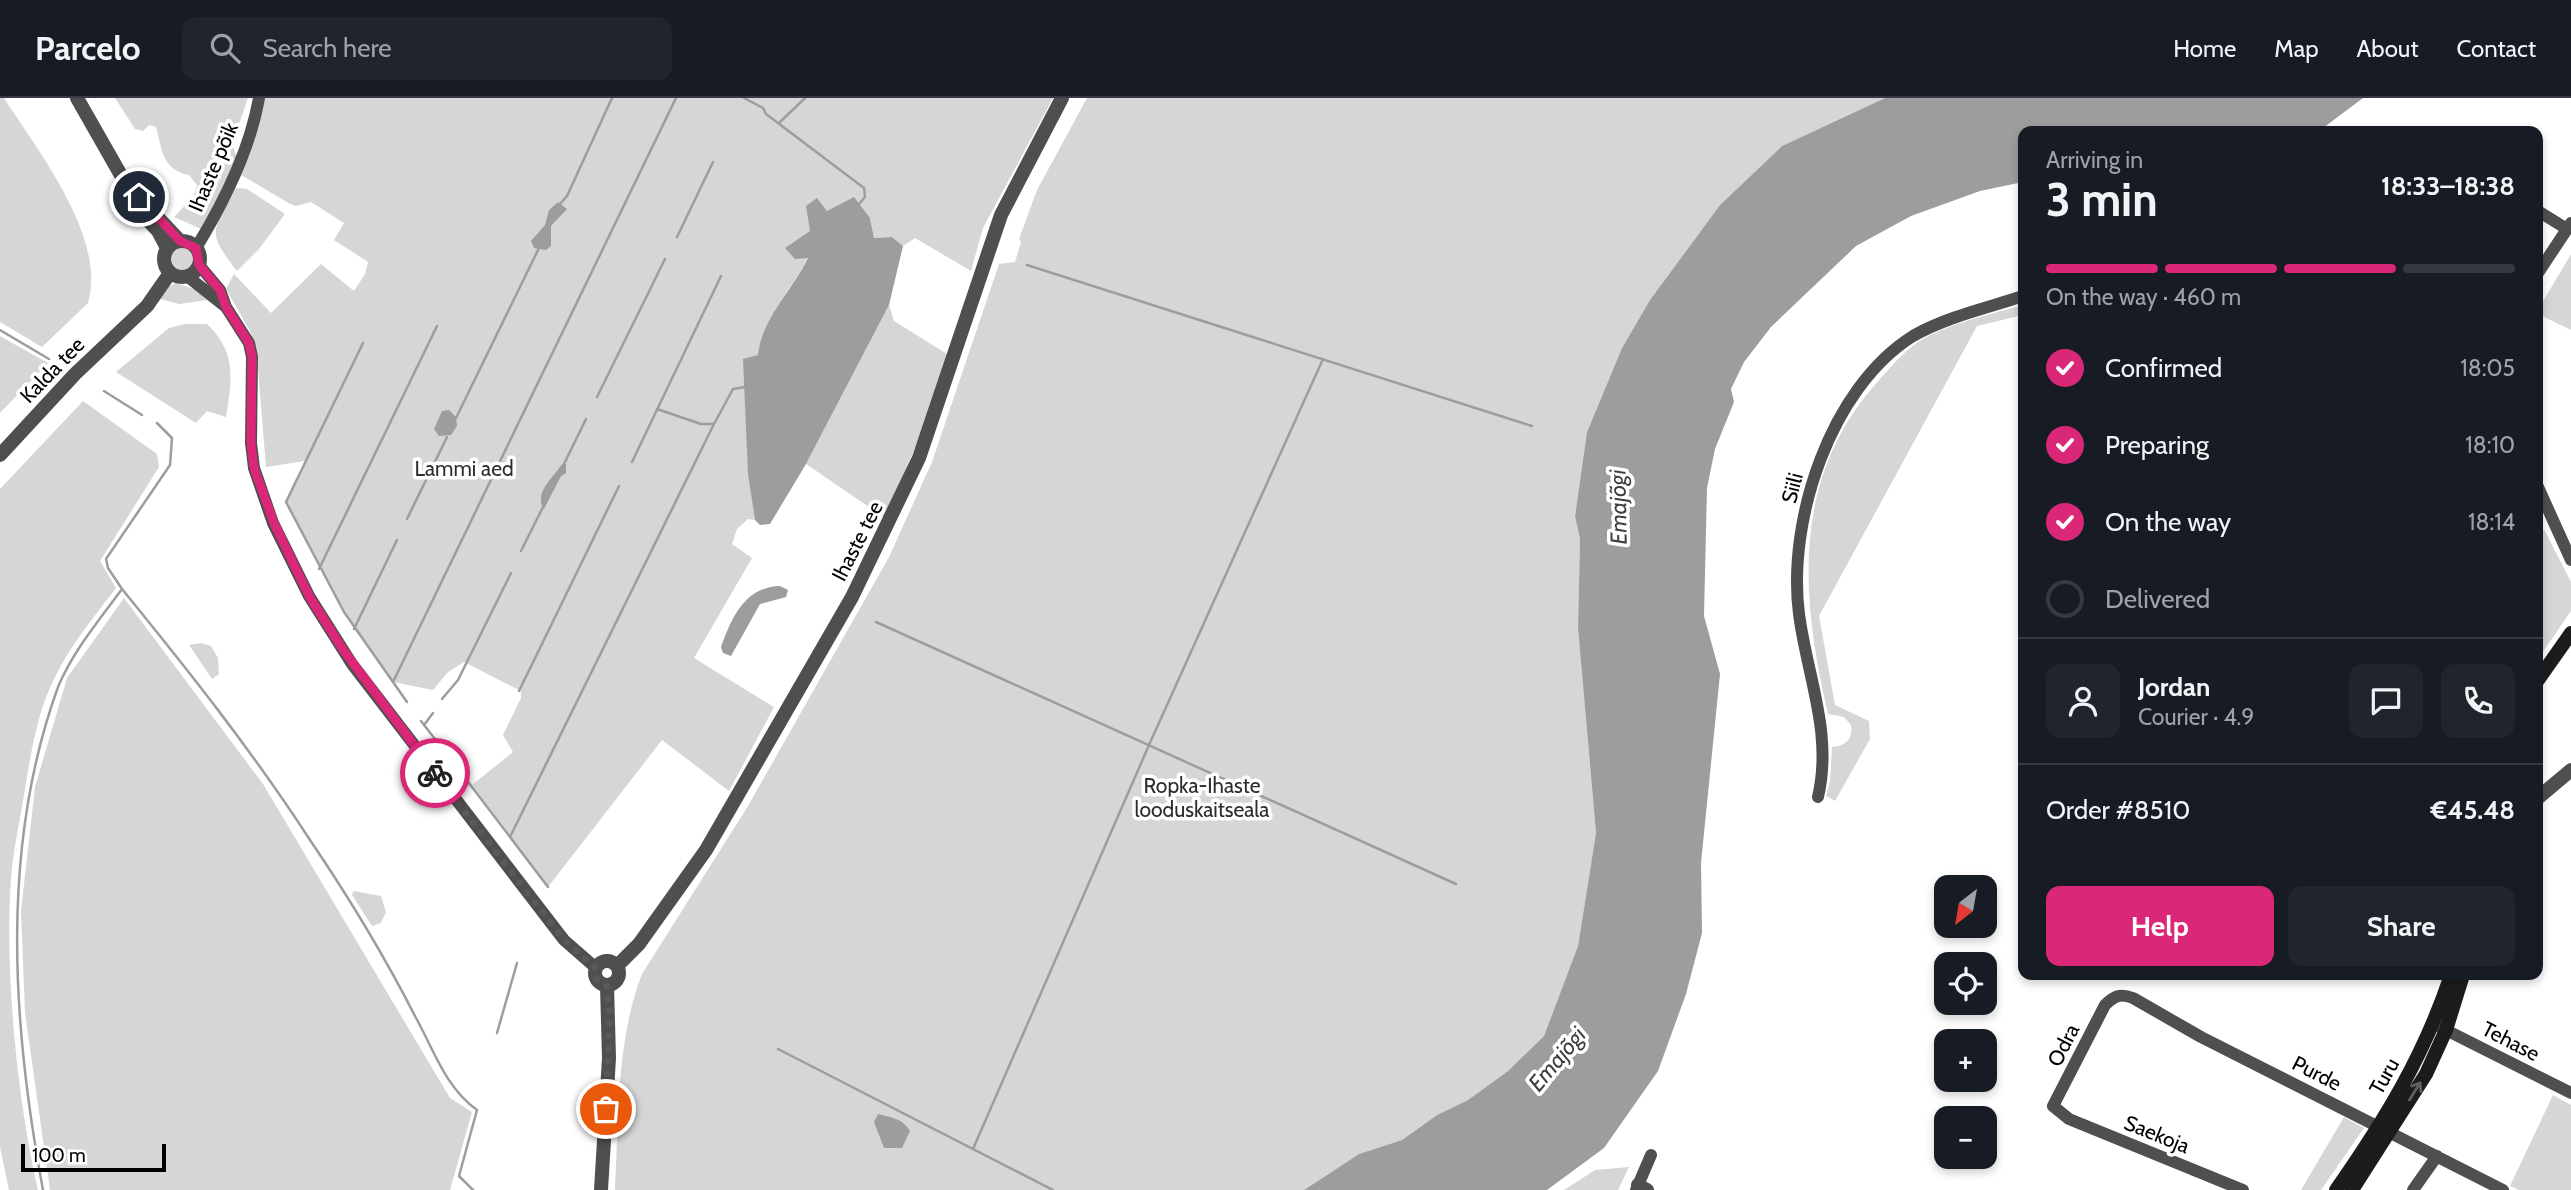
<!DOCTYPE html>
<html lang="en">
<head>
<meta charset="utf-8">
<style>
	body { margin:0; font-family:Cabin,sans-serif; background:#20242c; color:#f1f3f6; height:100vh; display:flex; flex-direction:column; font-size:26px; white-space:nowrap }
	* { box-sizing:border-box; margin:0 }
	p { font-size:23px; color:#9ea1a6 }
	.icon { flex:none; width:38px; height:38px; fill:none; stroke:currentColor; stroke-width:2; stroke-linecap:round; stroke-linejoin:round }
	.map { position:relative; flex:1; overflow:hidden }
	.side { position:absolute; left:2018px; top:28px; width:525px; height:854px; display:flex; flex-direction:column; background:#171b24; border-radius:14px; box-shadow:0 4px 10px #0003 }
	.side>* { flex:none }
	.needle { width:46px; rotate:211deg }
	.buttons { position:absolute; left:1934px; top:777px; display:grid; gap:14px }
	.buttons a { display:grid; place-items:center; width:63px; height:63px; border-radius:14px; background:#171b24; box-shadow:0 4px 10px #0003; font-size:35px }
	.scale { position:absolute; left:21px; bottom:18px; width:145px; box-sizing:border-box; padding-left:7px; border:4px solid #000; border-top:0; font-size:19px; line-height:24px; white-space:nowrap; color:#000; -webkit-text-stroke:5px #fff; paint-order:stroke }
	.pin { position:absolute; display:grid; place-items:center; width:60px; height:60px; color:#fff; margin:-30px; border:4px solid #fff; border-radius:50%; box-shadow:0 2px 7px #0007 }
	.courier { position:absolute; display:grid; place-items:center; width:70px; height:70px; margin:-35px; border:5px solid #db2777; border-radius:50%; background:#fff; color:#222; box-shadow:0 2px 9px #0007 }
	.head em { font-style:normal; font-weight:700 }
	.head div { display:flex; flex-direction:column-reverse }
	.head { display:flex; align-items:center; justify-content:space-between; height:119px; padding:0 28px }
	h1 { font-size:46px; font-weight:700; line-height:52px }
	.bar { display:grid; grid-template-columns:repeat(4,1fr); gap:10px 7px; align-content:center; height:84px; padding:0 28px }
	.bar i { height:9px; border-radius:5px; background:#363941 }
	.bar .current { background:#db2777 }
	.bar p { grid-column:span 4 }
	.line { display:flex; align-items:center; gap:18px; padding:0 28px; border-top:2px solid #363941 }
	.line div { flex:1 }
	.round { display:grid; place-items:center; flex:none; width:74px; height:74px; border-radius:14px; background:#20242c }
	ol { padding:0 28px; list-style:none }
	li { display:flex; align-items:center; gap:21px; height:77px }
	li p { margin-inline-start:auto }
	li .icon { padding:7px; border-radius:50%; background:#db2777; color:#fff; stroke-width:4 }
	li:last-child { color:#9ea1a6 }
	li i { width:38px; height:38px; border:4px solid #363941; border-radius:50% }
	.button { display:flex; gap:14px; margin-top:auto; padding:14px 28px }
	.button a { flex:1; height:80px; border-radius:14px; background:#db2777; color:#fff; font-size:28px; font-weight:700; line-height:80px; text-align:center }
	.button a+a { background:#20242c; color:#f1f3f6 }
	header { display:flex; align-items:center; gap:42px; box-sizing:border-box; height:98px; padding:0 35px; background:#171b24; border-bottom:2px solid #363941 }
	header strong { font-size:33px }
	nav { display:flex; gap:38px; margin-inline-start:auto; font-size:24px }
	.search { width:490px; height:63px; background:#20242c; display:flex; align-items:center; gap:18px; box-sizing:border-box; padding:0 24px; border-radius:14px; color:#9ea1a6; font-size:26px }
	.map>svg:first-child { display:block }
	.green { fill:#d6d6d6 }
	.water { fill:#9d9d9d }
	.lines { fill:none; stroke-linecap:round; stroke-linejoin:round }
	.stream { stroke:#9d9d9d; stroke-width:2.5 }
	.minor { stroke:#4f4f4f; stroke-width:12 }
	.tertiary { stroke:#4f4f4f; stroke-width:14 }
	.secondary { stroke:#1c1c1c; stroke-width:14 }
	.oneway { stroke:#606060 }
	.done { stroke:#595959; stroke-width:7; stroke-dasharray:0 12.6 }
	.route { stroke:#db2777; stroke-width:9 }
	.labels { text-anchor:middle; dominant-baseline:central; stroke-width:7; stroke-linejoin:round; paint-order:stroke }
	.street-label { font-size:21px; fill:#000; stroke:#fff }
	.park-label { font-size:21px; fill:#2d2d2d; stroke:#fff }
	.water-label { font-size:23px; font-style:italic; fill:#3e3e3e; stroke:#fff }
</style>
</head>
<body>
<header>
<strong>Parcelo</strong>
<div class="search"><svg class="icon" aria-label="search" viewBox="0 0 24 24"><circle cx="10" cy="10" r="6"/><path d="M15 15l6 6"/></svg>Search here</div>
<nav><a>Home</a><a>Map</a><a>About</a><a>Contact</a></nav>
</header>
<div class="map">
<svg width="2571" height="1092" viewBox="0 0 2571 1092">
	<rect width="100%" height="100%" fill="#fff"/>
	<path class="green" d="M 0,0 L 4,0 C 38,53 107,140 88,205 L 42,249 L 0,224 Z
		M 115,0 L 248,0 L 232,46 L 238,62 L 206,133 L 174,119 L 194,98 L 197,87 L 189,77 C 162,72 162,51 156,29 L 149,27 L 143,33 L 135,31 Z
		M 265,0 L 1053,0 L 983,130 L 971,173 L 915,140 L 903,148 L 892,139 L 874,140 L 870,120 L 810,133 L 795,161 L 808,159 C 799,179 784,195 775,214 C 743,280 745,352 755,422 L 748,421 L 737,431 L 732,446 L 752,460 L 694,560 L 774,609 L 729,693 L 662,642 L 548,789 L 472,687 L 513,654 L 503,637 L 521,600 L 521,593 L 464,564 L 448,574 L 433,592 L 393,584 L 344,514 L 286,404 L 305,363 L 266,369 L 257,259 L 251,235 L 226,191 L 234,176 L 271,215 L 321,166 L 354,193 L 365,176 L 368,164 L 334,142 L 344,125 L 311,104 L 296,108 L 290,106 L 238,75 Z
		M 1087,0 L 1885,0 L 1782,48 L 1720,107 L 1650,202 L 1622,250 L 1587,334 L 1575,418 L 1580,441 L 1578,530 L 1596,735 L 1578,848 L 1544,938 L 1508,973 L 1468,1002 L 1437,1017 L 1402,1042 L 1359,1056 L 1304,1092 L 615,1092 C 619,1020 616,943 642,876 L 748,708 L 889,459 L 932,364 L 999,166 L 1015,164 L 1021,144 L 1019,141 L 1037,92 Z
		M 236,90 L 247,91 L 285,116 L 259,151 L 237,173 C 205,132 213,134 236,90 Z
		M170 161a12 12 0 1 1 24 0a12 12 0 1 1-24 0Z
		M 2571,156 L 2571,232 L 2538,216 L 2538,212 Z
		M 176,185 L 197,192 L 208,202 L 179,206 L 160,201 L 166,190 Z
		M 889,207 L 894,223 L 947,256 L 924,328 L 885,420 L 806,366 Z
		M 2023,207 L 2023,217 L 1977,228 L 1819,518 L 1835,607 L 1869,623 L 1870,641 L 1835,703 L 1826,698 L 1830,684 L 1832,649 C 1846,648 1853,641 1851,627 L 1844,619 L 1828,616 C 1801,501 1791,384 1873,289 C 1887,273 1901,256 1918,244 C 1949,225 1989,217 2023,207 Z
		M 185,226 L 207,226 C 237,255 232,281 226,319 L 207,313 L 196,325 L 116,274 L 169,230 Z
		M 0,238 L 48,265 L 0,315 Z
		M 83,303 L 157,356 L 159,369 L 100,463 L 116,490 C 93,520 69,549 53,583 C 37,616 31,655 25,691 C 21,717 15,743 12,769 C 3,863 17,1001 38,1092 L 9,1092 L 0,1049 L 0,391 Z
		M 2544,431 L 2571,484 L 2571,513 L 2538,561 L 2538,442 Z
		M 124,500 L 263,686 L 450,1000 L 472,1014 L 450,1092 L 50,1092 L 25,915 L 21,813 L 35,689 L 67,580 Z
		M 201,545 L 211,548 L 218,560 L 219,576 L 212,581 L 189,547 Z
		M 354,793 L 381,798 L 386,814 L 381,825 L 372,828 L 352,797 Z
		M 2553,997 L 2571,1007 L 2571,1092 L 2519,1092 L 2510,1088 Z
		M 2344,1019 L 2364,1030 L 2321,1092 L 2301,1092 Z
		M 1629,1069 L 1618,1092 L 1564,1092 L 1595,1072 Z"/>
	<path class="water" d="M 1885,0 L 2363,0 L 2319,33 L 2023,33 L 2023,84 L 1980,93 L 1911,118 L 1856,148 L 1771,229 L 1744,264 L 1731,291 L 1734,304 L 1715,351 L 1707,390 L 1704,518 L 1720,576 L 1701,765 L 1702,835 L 1686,896 L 1658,973 L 1604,1050 L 1547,1092 L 1304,1092 L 1359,1056 L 1402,1042 L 1437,1017 L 1468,1002 L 1508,973 L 1544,938 L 1578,848 L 1596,735 L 1578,530 L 1580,441 L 1575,418 L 1587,334 L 1622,250 L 1650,202 L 1720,107 L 1782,48 Z
		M 854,99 L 870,120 L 874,140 L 892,139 L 903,148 L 889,207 L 806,366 L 770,426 L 760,427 L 755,422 L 748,376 L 743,261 L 758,257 C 762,220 792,193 808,160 L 795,161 L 785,150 L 810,133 L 806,108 L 817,100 L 827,113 Z
		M 558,104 L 567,111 L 551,128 L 551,148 L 546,152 L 534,150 L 531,143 L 545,127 L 549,112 Z
		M 449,312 L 456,319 L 457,328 L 451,337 L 439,338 L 434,331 L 442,313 Z
		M 562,366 L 566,366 L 566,375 L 561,378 L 544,411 C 533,395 554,379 562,366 Z
		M 780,488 L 788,492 L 786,499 L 760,506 L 731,558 L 723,555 L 721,549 C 732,519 745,489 780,488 Z
		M 878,1016 C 893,1020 902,1020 910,1033 L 902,1050 L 884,1050 L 874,1024 Z"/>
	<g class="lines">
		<path class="stream" d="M 744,0 L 763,10 L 766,16 L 864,90 L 865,99 L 859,106
			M 780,24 L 805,0
			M 560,106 L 567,98 L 612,0
			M 677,139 L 713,64
			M 1027,167 L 1532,328
			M 0,232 L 49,261
			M 363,245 L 286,404 L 344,514 L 407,604
			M 104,293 L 142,317
			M 597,299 L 665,161
			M 657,311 L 701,326 L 714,326 L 733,291 L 745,289
			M 456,320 L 539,150
			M 632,364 L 721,178
			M 563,368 L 586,321
			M 407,421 L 447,339
			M 521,453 L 543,409
			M 319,471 L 437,228
			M 122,491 C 188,572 253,654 310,742 C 348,798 385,859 416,920 C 434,952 445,989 477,1012 L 459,1078 L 473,1092
			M 876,524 L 1456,786
			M 354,531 L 397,442
			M 393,584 L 676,0
			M 519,593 L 619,388
			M 442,601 L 458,582 L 511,475
			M 421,623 L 445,654
			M 424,627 L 433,615
			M 459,672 L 548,789
			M 510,739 L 714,326
			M 497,935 L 517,865
			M 778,951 L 1053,1092
			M 973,1051 L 1149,647 L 1323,261
			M 43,1092 C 12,926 0,749 58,589 C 73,553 100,521 122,491 L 108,470 L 106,461 L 170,367 L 172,340 L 157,325"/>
		<path class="minor" d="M 2538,113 L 2567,131
			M 196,150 C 223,106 250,51 259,0
			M 199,167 L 220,192 L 226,209 L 249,245 L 252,259 L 251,345 L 254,370 L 273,425 L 309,498 L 352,566 L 564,842 L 596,870
			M 2538,175 L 2571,125
			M 187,178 L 226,209
			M 2538,389 L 2571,462
			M 1818,699 C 1833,635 1807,578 1799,516 C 1787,423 1830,290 1913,238 C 1946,219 1987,210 2023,198
			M 2434,926 L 2571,995
			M 1636,1092 L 1651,1057
			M 2243,1092 L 2069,1021 L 2053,1008 L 2105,907 C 2114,898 2120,895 2133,900 L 2201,939 L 2503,1092
			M 2413,1092 L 2437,1058"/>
		<path class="tertiary" d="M 77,0 L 126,86 L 136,110 L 158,133 L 167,150
			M 134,94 L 180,143
			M164 161a18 18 0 1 1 36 0a18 18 0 1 1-36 0Z
			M 0,357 L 75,276 L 147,208 L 170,175
			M 2538,700 L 2571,672
			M595 875a12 12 0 1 1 24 0a12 12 0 1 1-24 0Z
			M 617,868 L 639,846 L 706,752 L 852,499 L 919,360 L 1001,117 L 1062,0
			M 1638,1087 L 1647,1092
			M 601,1092 L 609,960 L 607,888"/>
		<path class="secondary" d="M 2538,582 L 2571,535
			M 2336,1092 C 2385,1022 2424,958 2451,877
			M 2352,1092 L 2426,976 L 2446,932 L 2463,877"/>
	</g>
	<defs><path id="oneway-shaft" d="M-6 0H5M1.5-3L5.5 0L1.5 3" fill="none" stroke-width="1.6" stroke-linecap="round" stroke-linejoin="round" transform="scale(1.75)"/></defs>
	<use class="oneway" href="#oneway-shaft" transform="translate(2415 993) rotate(-58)"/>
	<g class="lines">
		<path class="done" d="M 435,675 L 564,842 L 596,870 L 597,882 L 607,888 L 610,915 L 606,1011"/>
		<path class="route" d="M 139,99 L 180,143 L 196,150 L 199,167 L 220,192 L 226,209 L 249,245 L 252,259 L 251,345 L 254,370 L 274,425 L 309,498 L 344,553 L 435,675"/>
	</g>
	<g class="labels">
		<g class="street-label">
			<text transform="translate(213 69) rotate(-67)">Ihaste põik</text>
			<text transform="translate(52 272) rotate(-46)">Kalda tee</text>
			<text transform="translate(1792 390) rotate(-76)">Siili</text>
			<text transform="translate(857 443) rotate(-63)">Ihaste tee</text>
			<text transform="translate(2511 943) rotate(27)">Tehase</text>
			<text transform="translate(2063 947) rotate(-63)">Odra</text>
			<text transform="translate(2317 975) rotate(27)">Purde</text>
			<text transform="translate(2384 978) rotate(-61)">Turu</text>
			<text transform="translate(2157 1036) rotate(22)">Saekoja</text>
		</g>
		<g class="park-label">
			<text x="464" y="370">Lammi aed</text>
			<text x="1202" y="687">Ropka-Ihaste<tspan x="1202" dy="24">looduskaitseala</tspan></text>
		</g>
		<g class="water-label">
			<text transform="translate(1618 409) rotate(-91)">Emajõgi</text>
			<text transform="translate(1557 961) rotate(-50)">Emajõgi</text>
		</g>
	</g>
</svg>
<div class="buttons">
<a><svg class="needle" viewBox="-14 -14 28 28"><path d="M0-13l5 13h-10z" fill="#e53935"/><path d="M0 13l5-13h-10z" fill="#9ea1a6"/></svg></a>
<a><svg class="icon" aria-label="locate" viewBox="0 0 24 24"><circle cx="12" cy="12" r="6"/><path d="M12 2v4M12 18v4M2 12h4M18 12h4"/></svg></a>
<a>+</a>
<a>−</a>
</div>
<div class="scale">100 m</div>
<div class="pin" style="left:606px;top:1011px;background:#ea580c"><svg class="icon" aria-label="bag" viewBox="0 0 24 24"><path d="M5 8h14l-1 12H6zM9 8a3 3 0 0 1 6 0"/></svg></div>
<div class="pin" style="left:139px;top:99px;background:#1f2937"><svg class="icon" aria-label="home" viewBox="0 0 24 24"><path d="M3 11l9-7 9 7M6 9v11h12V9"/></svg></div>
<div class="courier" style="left:435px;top:675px"><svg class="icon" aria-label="bike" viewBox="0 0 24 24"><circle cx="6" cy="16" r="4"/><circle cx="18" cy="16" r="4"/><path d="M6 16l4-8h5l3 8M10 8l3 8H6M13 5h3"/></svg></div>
<section class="side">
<div class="head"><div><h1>3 min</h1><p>Arriving in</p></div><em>18:33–18:38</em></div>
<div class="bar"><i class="current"></i><i class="current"></i><i class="current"></i><i></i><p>On the way · 460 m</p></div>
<ol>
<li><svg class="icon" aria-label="check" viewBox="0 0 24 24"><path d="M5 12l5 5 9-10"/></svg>Confirmed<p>18:05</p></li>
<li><svg class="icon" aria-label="check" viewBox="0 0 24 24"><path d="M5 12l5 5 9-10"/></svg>Preparing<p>18:10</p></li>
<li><svg class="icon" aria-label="check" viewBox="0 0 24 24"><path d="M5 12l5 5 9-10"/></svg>On the way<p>18:14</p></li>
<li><i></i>Delivered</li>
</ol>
<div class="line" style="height:126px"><a class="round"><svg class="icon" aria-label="person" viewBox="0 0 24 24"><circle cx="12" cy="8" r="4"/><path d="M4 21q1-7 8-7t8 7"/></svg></a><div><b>Jordan</b><p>Courier · 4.9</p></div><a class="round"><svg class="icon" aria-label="chat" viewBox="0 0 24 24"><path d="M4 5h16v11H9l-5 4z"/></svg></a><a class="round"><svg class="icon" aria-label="phone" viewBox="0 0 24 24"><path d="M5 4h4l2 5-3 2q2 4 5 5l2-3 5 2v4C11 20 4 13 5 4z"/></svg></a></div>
<div class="line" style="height:91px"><div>Order #8510</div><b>€45.48</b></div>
<div class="button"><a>Help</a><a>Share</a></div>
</section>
</div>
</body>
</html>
